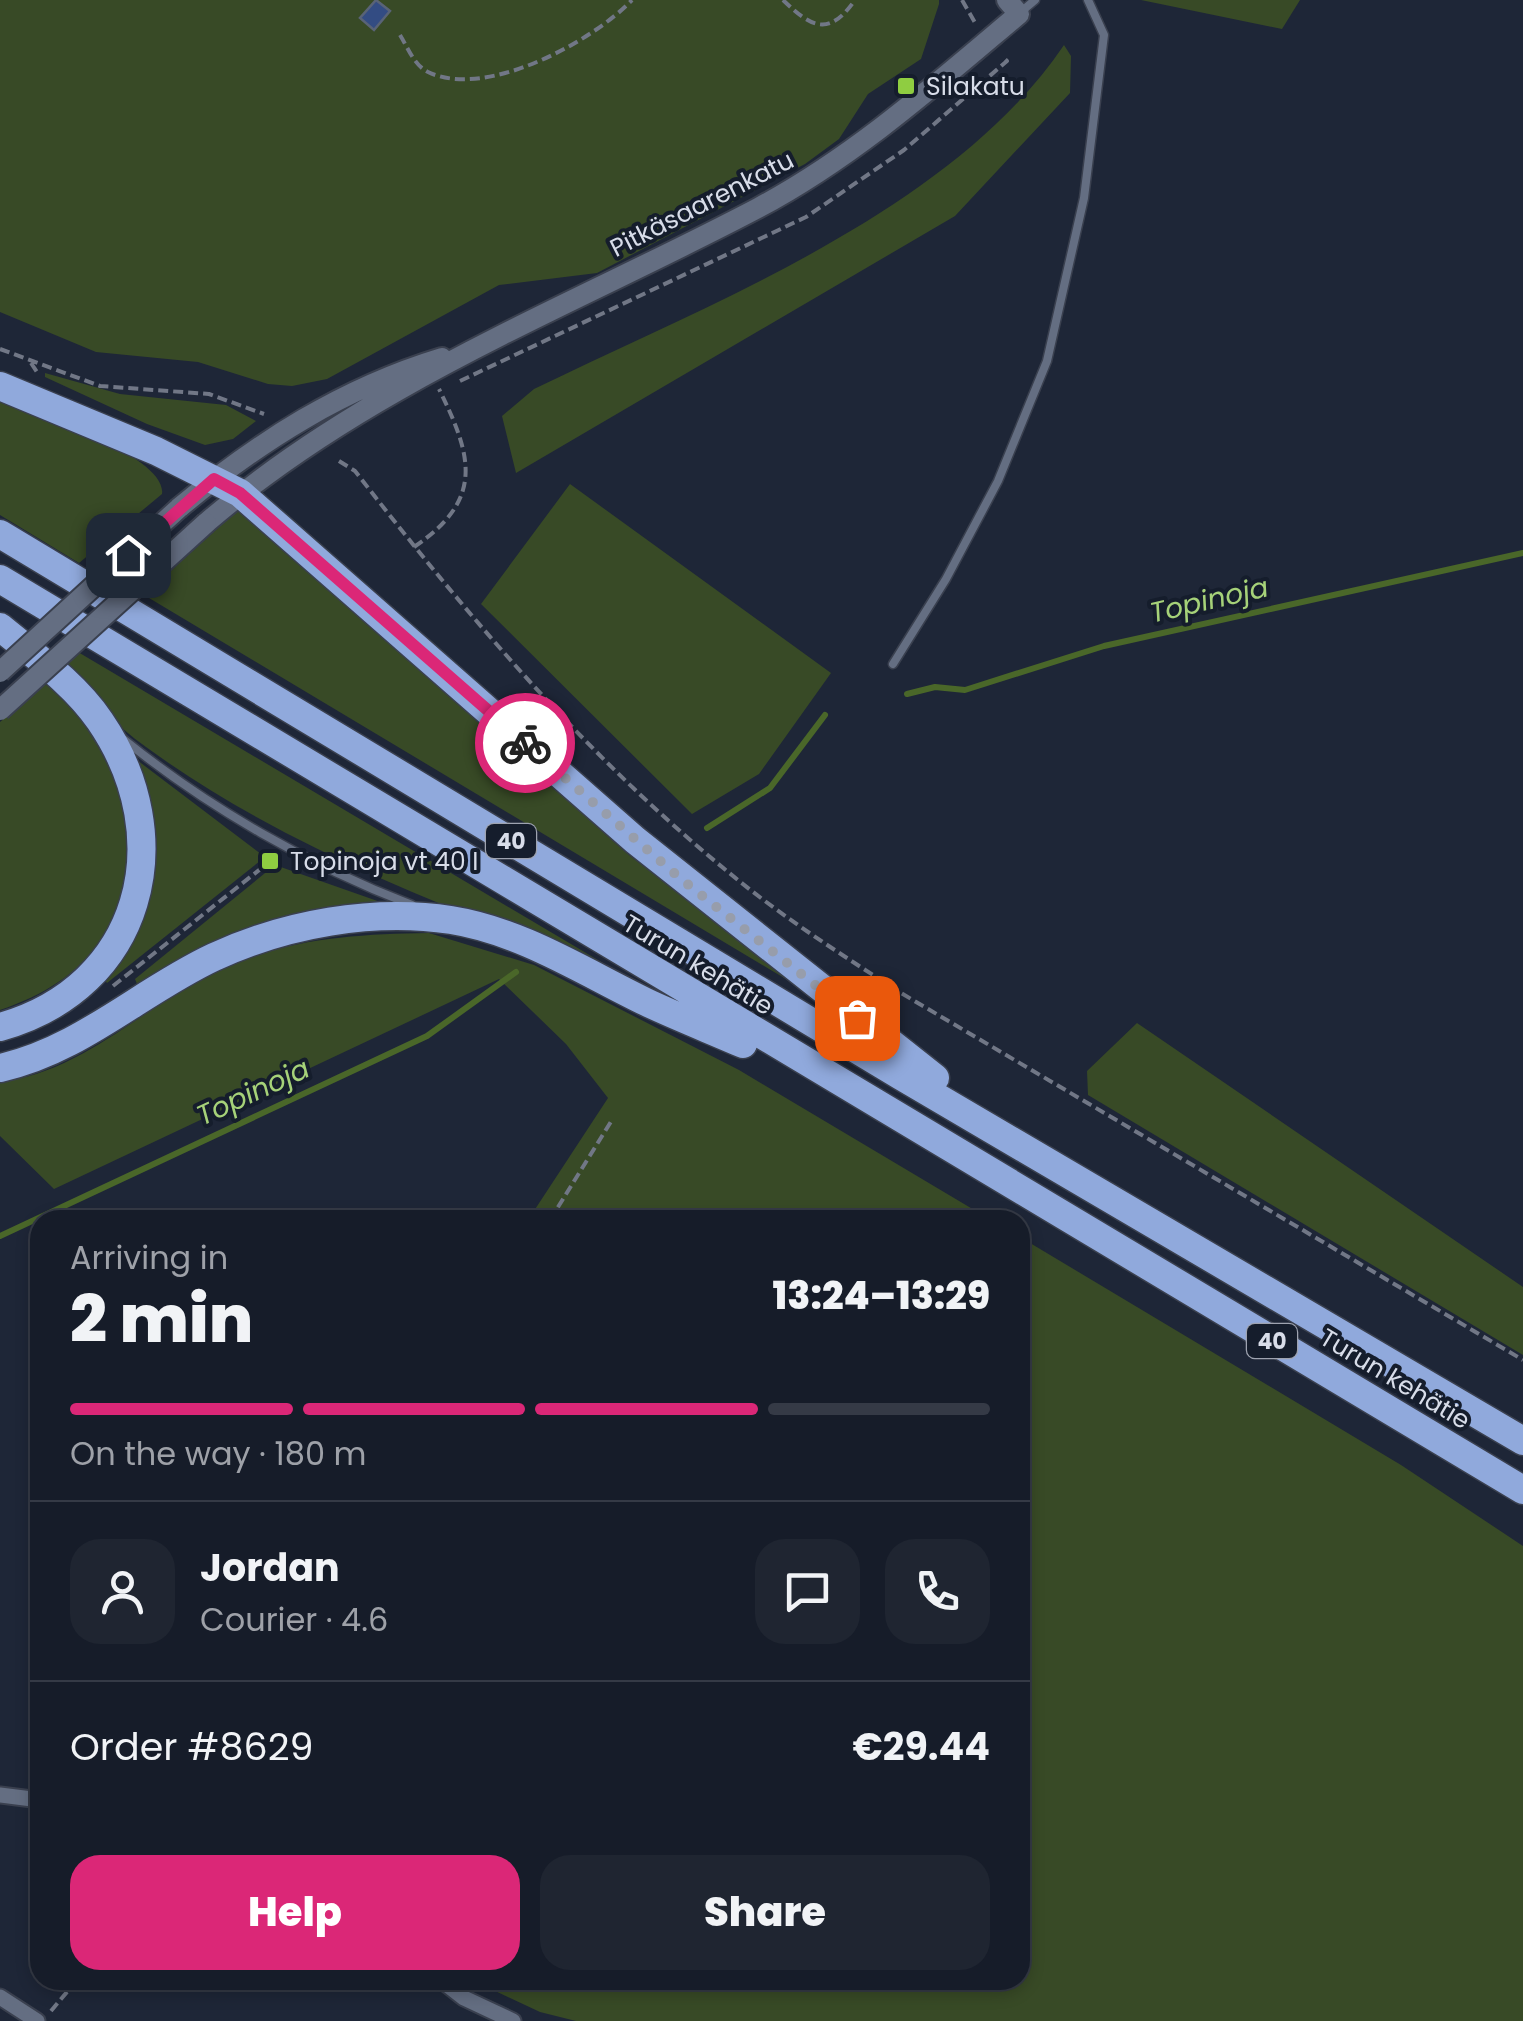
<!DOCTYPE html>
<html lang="en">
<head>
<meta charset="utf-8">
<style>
	body { margin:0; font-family:Poppins,sans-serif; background:#1f2531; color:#f1f3f6; height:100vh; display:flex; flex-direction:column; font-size:38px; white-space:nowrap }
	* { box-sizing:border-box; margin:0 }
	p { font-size:32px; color:#9ea1a8 }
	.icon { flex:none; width:55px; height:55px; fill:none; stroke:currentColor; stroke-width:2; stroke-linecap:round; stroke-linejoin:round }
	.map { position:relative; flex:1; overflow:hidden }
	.sheet { position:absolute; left:30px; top:1210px; width:1000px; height:780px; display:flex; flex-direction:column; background:#161c29; border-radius:30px; box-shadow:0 5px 15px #0003,0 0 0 2px #353a46 }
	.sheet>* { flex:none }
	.pin { position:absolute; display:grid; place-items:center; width:85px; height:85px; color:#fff; margin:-42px; border-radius:20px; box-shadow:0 5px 15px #0006 }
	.courier { position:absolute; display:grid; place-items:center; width:100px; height:100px; margin:-50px; border:8px solid #db2777; border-radius:50%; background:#fff; color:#222; box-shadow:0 2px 12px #0007 }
	.overview em { font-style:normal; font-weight:800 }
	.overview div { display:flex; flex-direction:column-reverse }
	.overview { display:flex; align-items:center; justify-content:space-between; height:170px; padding:0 40px }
	h1 { font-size:65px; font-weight:800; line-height:75px }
	.bar { display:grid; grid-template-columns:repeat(4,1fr); gap:15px 10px; align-content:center; height:120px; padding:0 40px }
	.bar i { height:12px; border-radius:8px; background:#353a46 }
	.bar .selected { background:#db2777 }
	.bar p { grid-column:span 4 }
	.line { display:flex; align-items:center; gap:25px; padding:0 40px; border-top:2px solid #353a46 }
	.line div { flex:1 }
	.round { display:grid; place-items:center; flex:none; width:105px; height:105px; border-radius:30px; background:#1f2531 }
	.cta { display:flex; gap:20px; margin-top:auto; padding:20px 40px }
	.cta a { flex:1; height:115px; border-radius:30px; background:#db2777; color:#fff; font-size:40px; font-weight:800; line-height:115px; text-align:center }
	.cta a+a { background:#1f2531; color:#f1f3f6 }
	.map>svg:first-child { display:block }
	.green { fill:#384a26 }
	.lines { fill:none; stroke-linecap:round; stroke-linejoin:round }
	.stream { stroke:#4a6729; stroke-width:6 }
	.building { fill:#334c83; stroke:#596376; stroke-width:2.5 }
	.service-casing { stroke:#3a404f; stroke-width:11 }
	.minor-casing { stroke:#3a404f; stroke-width:19 }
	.tertiary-casing { stroke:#3a404f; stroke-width:24 }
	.trunk-casing { stroke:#3a404f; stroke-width:31 }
	.path { stroke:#717786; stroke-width:4; stroke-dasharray:10 5; stroke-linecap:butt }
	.service { stroke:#646e82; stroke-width:8 }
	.minor { stroke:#646e82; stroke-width:15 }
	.tertiary { stroke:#646e82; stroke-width:20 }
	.trunk { stroke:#90a9dc; stroke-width:28 }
	.tertiary-bridge-casing { stroke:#3a404f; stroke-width:24; stroke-linecap:butt }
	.tertiary-bridge { stroke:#646e82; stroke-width:20 }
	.done { stroke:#979dab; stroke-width:10; stroke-dasharray:0 18 }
	.route { stroke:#db2777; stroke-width:12 }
	.poi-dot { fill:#8fcd41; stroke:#151d2c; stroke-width:4 }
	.labels { text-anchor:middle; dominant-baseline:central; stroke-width:8; stroke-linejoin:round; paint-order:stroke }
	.shield { fill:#151d2c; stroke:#9ea3b0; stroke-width:2.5 }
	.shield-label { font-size:22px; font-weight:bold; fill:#d8dde9 }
	.poi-label { font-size:25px; fill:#d8dde9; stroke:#151d2c; text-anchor:start }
	.street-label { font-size:25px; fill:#d8dde9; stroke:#151d2c }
	.water-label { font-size:28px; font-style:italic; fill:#a6d279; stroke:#151d2c }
</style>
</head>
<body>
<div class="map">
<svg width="1523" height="2021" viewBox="0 0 1523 2021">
	<rect width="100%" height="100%" fill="#1e2637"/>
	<path class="green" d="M 0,0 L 939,0 L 939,4 L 921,59 L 868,94 L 839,139 L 805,164 L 597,273 L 499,285 L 327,379 L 292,386 L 268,384 L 198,362 L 96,352 L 0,312 Z
		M 1141,0 L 1300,0 L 1282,29 Z
		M 1064,45 L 1071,56 L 1070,93 L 955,216 L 516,473 L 502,416 L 534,389 C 710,303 951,212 1064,45 Z
		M 45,373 L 120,394 L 226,405 L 256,421 L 233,439 L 205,445 L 147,424 L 45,377 Z
		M 0,398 C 33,412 168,456 162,494 L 79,563 L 0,515 Z
		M 570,484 L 831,673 L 759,774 L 692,814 L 481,604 Z
		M 241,507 L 629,855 L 811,994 L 144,595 Z
		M 78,652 L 603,963 L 599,968 C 442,904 284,848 146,747 C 115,725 88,696 61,669 Z
		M 48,682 C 158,791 169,954 0,1010 L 0,722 Z
		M 129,754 L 265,857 L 107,983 L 103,978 C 158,902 175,841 129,754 Z
		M 275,865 L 386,904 L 139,989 L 135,979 Z
		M 429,933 L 534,965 L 739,1070 L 991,1220 L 528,1220 L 608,1098 L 566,1044 L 499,979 L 54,1189 L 0,1136 L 0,1081 C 78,1075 144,1007 211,973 C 281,939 353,934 429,933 Z
		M 1137,1023 L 1523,1287 L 1523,1355 L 1088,1095 L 1087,1071 Z
		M 1020,1237 L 1401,1465 L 1523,1546 L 1523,2021 L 576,2021 L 540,2012 L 472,1980 L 1020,1980 Z"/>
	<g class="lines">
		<path class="stream" d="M 907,694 L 935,687 L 965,690 L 1104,646 L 1523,553
			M 707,828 L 770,788 L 825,715
			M 0,1236 L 427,1036 L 516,972"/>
	</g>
	<path class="building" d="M 376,0 L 390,11 L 374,30 L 360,18 Z"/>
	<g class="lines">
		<defs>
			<path id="service" d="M 1022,11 L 1035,0
				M 893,664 L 946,579 L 998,481 L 1047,361 L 1084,198 L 1104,35 L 1088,0
				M 122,738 C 207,807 310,866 412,905"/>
			<path id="minor" d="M 0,1795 L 40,1800
				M 441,1980 L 464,1998 L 513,2021
				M 0,1997 L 37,2021"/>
			<path id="tertiary" d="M 179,508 C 258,442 343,388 442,358
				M 206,523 C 368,383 570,307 758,208 C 854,157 936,84 1019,14 L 1007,0"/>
			<path id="trunk" d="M 0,386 L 156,451 L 240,493 L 635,840 L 935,1078
				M 0,534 L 901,1076 L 1523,1441
				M 0,579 L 1523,1490
				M 0,627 C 34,655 75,684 100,721 C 180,838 143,987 0,1027
				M 0,1068 C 81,1050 141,991 214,957 C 285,924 373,908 451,920 C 521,931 584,972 646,1002 C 678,1017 711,1030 743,1044"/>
		</defs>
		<use href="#service" class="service-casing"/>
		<use href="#minor" class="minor-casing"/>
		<use href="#tertiary" class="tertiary-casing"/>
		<use href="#trunk" class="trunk-casing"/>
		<path class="path" d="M 783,0 C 812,28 829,37 855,0
			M 962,0 L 977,26
			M 400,35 C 408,48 414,65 428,72 C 486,100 593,41 632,0
			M 0,349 L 100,386 L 209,394 L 264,414
			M 31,363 L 39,375
			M 460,381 L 806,217 L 904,150 L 1007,61 L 1002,56
			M 339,461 L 355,471 C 466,614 586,756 727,871 C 782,917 842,955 901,993 L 1523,1360
			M 414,547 C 485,499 472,456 439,389
			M 113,986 L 278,855
			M 550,1220 L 612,1120
			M 51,2011 L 77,1980"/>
		<use href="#service" class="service"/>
		<use href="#minor" class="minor"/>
		<use href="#tertiary" class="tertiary"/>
		<use href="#trunk" class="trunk"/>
		<defs>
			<path id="tertiary-bridge" d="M 0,672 L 179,508
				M 0,710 L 206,523"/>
		</defs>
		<use href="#tertiary-bridge" class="tertiary-bridge-casing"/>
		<use href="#tertiary-bridge" class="tertiary-bridge"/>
	</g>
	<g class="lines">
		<path class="done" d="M 525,743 L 681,879 L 857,1018"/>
		<path class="route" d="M 128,555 L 214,479 L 240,493 L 525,743"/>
	</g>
	<g class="poi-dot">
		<rect x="896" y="76" width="20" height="20" rx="5"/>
		<rect x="260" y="851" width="20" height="20" rx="5"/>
	</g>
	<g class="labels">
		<g class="shield">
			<rect x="486" y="824" width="50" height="34" rx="8"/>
			<rect x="1247" y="1324" width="50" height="34" rx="8"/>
		</g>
		<g class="shield-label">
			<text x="511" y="841">40</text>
			<text x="1272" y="1341">40</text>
		</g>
		<g class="poi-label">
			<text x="926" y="86">Silakatu</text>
			<text x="290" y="861">Topinoja vt 40 I</text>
		</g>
		<g class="street-label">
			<text transform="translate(702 204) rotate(-27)">Pitkäsaarenkatu</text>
			<text transform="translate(698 965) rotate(31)">Turun kehätie</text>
			<text transform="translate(1395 1379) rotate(31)">Turun kehätie</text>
		</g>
		<g class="water-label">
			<text transform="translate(1209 600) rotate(-13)">Topinoja</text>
			<text transform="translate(253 1092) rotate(-25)">Topinoja</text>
		</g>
	</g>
</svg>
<div class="pin" style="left:857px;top:1018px;background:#ea580c"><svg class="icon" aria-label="bag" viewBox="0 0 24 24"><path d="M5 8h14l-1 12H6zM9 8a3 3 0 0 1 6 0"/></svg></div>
<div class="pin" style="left:128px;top:555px;background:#1f2937"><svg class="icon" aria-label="home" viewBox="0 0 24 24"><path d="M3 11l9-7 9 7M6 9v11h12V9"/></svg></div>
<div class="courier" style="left:525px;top:743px"><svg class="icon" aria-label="bike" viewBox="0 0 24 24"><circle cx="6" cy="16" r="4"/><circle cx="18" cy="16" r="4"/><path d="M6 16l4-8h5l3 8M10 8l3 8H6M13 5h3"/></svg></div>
<section class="sheet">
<div class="overview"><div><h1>2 min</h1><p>Arriving in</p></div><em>13:24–13:29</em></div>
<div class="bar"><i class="selected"></i><i class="selected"></i><i class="selected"></i><i></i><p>On the way · 180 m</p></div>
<div class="line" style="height:180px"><a class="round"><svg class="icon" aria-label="person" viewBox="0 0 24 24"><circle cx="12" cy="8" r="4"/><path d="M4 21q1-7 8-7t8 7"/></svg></a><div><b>Jordan</b><p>Courier · 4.6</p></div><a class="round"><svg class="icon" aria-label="chat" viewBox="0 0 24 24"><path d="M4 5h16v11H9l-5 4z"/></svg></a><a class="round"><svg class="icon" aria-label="phone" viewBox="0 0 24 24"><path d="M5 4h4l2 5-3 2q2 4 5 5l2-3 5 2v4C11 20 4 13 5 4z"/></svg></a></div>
<div class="line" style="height:130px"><div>Order #8629</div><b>€29.44</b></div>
<div class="cta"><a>Help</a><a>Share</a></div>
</section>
</div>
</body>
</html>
